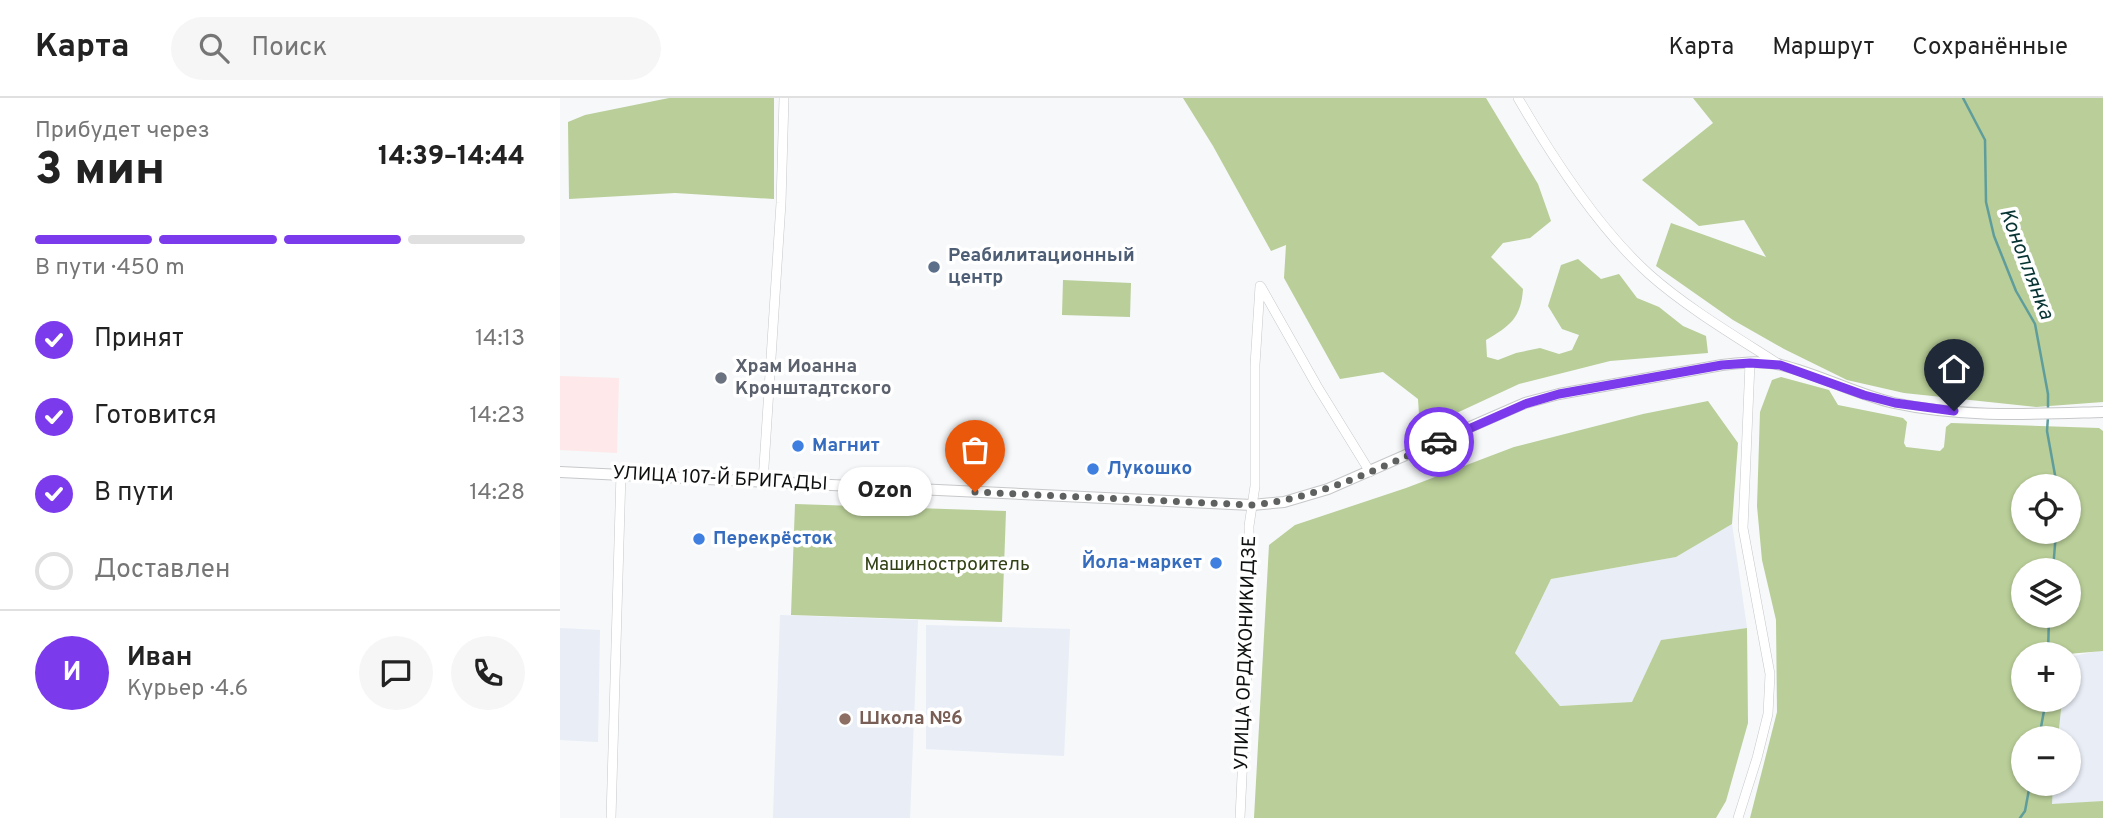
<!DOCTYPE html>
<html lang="ru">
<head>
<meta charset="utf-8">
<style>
	body { margin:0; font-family:Overpass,sans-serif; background:#f6f6f6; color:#222; height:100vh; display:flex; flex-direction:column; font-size:26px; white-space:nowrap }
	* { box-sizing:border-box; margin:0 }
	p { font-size:23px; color:#767676 }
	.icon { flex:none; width:38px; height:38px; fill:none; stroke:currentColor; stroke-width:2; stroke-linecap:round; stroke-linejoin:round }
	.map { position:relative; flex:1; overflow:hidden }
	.drawer { display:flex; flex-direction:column; background:#fff; width:560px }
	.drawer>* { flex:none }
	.tools { position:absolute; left:1451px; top:376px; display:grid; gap:14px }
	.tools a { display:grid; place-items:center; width:70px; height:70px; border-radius:50%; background:#fff; box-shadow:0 2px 5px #0004; font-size:35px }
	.pin { position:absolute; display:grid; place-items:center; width:60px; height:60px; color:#fff; margin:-72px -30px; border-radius:50% 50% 50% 0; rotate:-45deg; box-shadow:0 0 7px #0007 }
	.pin .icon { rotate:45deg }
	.courier { position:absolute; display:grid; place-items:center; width:70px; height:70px; margin:-35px; border:5px solid #7c3aed; border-radius:50%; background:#fff; color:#222; box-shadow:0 2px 9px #0007 }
	.bubble { position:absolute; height:49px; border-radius:24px; background:#fff; box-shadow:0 2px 5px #0004; font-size:23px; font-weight:800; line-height:49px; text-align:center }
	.summary em { font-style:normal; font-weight:800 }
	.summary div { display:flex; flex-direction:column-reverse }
	.summary { display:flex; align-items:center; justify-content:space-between; height:119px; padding:0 35px }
	h1 { font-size:46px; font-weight:800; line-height:52px }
	.bar { display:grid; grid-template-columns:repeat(4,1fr); gap:10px 7px; align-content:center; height:84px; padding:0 35px }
	.bar i { height:9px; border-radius:5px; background:#e0e0e0 }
	.bar .on { background:#7c3aed }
	.bar p { grid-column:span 4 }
	.line { display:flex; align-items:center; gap:18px; padding:0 35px; border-top:2px solid #e0e0e0 }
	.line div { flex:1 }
	.round { display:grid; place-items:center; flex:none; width:74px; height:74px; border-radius:37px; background:#f6f6f6 }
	ol { padding:0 35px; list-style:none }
	li { display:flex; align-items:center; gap:21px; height:77px }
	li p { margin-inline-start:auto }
	li .icon { padding:7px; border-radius:50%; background:#7c3aed; color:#fff; stroke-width:4 }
	li:last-child { color:#767676 }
	li i { width:38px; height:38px; border:4px solid #e0e0e0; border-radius:50% }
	header { display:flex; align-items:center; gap:42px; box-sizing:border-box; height:98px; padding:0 35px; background:#fff; border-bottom:2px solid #e0e0e0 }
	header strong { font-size:33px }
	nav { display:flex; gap:38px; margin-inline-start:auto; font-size:24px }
	.search { width:490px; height:63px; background:#f6f6f6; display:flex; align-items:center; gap:18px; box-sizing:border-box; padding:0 24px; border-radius:38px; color:#767676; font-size:26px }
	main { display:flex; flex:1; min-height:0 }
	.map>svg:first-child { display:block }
	.commercial { fill:#fee8e9 }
	.built { fill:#e8edf6 }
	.green { fill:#b9ce98; fill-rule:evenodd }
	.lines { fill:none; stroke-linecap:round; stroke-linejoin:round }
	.stream { stroke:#5f9d9c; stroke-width:2.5 }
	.minor-casing { stroke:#c7c8ca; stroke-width:10 }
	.major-casing { stroke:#c7c8ca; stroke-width:12 }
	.minor { stroke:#fff; stroke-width:9 }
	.major { stroke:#fff; stroke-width:10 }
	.done { stroke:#5f6161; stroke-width:7; stroke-dasharray:0 12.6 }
	.route { stroke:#7c3aed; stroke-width:9 }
	.service-dot { fill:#5c6f8a; stroke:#fff; stroke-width:2.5 }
	.worship-dot { fill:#6b7280; stroke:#fff; stroke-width:2.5 }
	.shop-dot { fill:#3f7fe0; stroke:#fff; stroke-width:2.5 }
	.education-dot { fill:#8d6e63; stroke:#fff; stroke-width:2.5 }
	.labels { text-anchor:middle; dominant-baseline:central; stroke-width:7; stroke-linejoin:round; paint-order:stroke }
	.service-label { font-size:19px; font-weight:bold; fill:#4e5e75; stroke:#fff; text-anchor:start }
	.worship-label { font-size:19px; font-weight:bold; fill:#5b616d; stroke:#fff; text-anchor:start }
	.shop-label { font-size:19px; font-weight:bold; fill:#366cbe; stroke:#fff; text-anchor:start }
	.street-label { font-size:19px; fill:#0e0f0f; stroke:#fff }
	.park-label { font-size:19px; fill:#324115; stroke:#fff }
	.education-label { font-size:19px; font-weight:bold; fill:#785e54; stroke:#fff; text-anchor:start }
	.water-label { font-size:21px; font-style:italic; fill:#083434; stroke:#fff }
</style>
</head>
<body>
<header>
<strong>Карта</strong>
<div class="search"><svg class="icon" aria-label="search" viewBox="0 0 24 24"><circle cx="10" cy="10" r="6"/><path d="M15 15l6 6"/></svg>Поиск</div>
<nav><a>Карта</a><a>Маршрут</a><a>Сохранённые</a></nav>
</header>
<main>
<section class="drawer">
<div class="summary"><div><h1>3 мин</h1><p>Прибудет через</p></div><em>14:39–14:44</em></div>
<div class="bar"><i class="on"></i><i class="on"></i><i class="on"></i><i></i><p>В пути · 450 m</p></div>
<ol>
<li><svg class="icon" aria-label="check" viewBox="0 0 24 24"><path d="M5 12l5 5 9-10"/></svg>Принят<p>14:13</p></li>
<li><svg class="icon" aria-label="check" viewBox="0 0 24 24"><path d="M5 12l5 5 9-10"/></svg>Готовится<p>14:23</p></li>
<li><svg class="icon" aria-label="check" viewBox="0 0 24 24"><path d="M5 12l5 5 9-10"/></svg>В пути<p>14:28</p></li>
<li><i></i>Доставлен</li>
</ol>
<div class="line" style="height:126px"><b class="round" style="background:#7c3aed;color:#fff">И</b><div><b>Иван</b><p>Курьер · 4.6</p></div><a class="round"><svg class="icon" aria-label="chat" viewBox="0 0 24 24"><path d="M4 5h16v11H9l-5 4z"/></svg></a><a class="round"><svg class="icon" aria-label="phone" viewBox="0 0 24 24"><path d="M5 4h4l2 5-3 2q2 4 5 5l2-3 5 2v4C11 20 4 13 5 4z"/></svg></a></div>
</section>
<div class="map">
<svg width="1543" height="720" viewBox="0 0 1543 720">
	<rect width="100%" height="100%" fill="#f6f8fa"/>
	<path class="commercial" d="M 0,278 L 59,280 L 57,355 L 0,352 Z"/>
	<path class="built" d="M 1172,426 L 1187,530 L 1101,542 L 1072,604 L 1000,608 L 955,555 L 991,481 L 1116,459 Z
		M 220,517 L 358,522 L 350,720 L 213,720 Z
		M 366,527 L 510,531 L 504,658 L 366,651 Z
		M 0,530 L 40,532 L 38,644 L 0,642 Z
		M 1543,552 L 1543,703 L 1491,707 L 1493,686 L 1508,686 L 1508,640 L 1497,640 L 1500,602 L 1508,602 L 1509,559 Z"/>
	<path class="green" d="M 109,0 L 214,0 L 214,101 L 115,95 L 9,101 L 8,24 L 25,17 Z
		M 623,0 L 926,0 L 978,86 L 991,123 L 970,140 L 943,145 L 931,159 L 963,191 C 961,220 950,228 926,242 L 927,259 L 938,262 L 956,255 L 980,250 L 999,256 L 1012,252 L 1019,237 L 1002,231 L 988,208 L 1001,167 L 1018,161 L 1041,181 L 1059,176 L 1077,200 L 1099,209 L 1123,228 L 1146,238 L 1148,255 L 1050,263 L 959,286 L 860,332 L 858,301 L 823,274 L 780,281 L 724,180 L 726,147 L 711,153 L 653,48 Z
		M 1133,0 L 1543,0 L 1543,304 L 1476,309 L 1344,295 L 1287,282 L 1224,251 L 1173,222 L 1096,168 L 1111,125 L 1206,159 L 1184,122 L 1139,128 L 1082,82 L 1153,25 Z
		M 503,182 L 571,185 L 570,219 L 502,217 Z
		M 1221,279 L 1269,292 L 1278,307 L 1343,320 L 1347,324 L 1344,345 L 1346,349 L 1380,353 L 1384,349 L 1386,329 L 1391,325 L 1539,330 L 1543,333 L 1543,553 L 1507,556 L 1463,556 L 1463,602 L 1502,602 L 1498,640 L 1463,640 L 1463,686 L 1493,686 L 1492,706 L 1543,703 L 1543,720 L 1190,720 L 1217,614 L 1216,522 L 1202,462 L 1197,408 L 1200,314 L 1212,282 ZM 1463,388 L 1508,388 L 1508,434 L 1463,434 ZM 1463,472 L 1508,472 L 1508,518 L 1463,518 Z
		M 1148,303 L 1178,345 L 1172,426 L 1116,459 L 991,481 L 955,555 L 1000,608 L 1072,604 L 1101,542 L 1187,530 L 1188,625 L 1166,703 L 1156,720 L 694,720 L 709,447 L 735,427 L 846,390 L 954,349 L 1083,316 Z
		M 235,406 L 446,413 L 442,524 L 231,517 Z"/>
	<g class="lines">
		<path class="stream" d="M 1403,0 L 1425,42 L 1426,104 L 1434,138 L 1456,193 L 1475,226 L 1488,296 L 1488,312
			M 1488,319 L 1487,333 L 1497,388
			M 1493,472 L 1496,434
			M 1488,556 L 1489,518
			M 1479,640 L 1486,602
			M 1460,720 L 1465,713 L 1470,686"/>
		<defs>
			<path id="minor" d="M 958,0 C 991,57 1040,132 1089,176 C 1126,209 1175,238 1217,265
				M 701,189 L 757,288 L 810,374
				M 203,384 L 221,105 L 224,0
				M 51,720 L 61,375
				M 680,720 L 690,510 L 689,428 L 695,388 L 695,267 L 700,188
				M 1178,720 L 1197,660 L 1208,616 L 1210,576 L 1183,430 L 1190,265"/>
			<path id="major" d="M 0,374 L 692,407 L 724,404 L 768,391 L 965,305 L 999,296 L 1162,267 C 1181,265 1203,262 1221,267 C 1259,276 1295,296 1334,305 C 1402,320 1473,316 1543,314"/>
		</defs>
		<use href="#minor" class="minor-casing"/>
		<use href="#major" class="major-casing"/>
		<use href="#minor" class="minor"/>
		<use href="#major" class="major"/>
	</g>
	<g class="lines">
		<path class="done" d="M 415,394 L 692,407 C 760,400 817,371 879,344"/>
		<path class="route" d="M 879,344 L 965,306 L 999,296 L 1162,267 L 1190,265 L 1220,267 L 1304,297 L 1335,305 L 1394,313"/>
	</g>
	<circle class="service-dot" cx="374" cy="169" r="7"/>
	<circle class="worship-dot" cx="161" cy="280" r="7"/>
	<g class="shop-dot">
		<circle cx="238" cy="348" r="7"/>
		<circle cx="533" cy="371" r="7"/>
		<circle cx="139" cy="441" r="7"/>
		<circle cx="656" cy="465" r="7"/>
	</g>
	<circle class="education-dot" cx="285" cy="621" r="7"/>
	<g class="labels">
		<g class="service-label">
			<text x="388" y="158">Реабилитационный<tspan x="388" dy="22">центр</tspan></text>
		</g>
		<g class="worship-label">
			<text x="175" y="269">Храм Иоанна<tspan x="175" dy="22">Кронштадтского</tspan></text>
		</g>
		<g class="shop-label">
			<text x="252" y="348">Магнит</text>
			<text x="547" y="371">Лукошко</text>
			<text x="153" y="441">Перекрёсток</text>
			<text x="642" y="465" text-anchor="end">Йола-маркет</text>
		</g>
		<g class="street-label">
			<text transform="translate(160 381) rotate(3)">УЛИЦА 107-Й БРИГАДЫ</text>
			<text transform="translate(686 555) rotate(-88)">УЛИЦА ОРДЖОНИКИДЗЕ</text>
		</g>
		<g class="park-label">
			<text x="387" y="467">Машиностроитель</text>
		</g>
		<g class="education-label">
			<text x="299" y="621">Школа №6</text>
		</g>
		<g class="water-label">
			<text transform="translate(1466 166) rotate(69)">Коноплянка</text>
		</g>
	</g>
</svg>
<div class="tools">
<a><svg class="icon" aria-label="locate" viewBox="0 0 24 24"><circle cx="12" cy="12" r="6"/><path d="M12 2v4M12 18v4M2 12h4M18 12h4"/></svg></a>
<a><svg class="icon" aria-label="layers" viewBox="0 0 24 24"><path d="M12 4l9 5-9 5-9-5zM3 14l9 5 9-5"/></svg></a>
<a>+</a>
<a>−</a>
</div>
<div class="pin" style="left:415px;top:394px;background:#ea580c"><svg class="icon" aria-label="bag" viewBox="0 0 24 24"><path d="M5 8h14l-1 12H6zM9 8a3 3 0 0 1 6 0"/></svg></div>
<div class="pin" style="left:1394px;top:313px;background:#1f2937"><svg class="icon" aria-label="home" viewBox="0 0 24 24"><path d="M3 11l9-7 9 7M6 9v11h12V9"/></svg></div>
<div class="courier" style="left:879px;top:344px"><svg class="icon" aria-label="car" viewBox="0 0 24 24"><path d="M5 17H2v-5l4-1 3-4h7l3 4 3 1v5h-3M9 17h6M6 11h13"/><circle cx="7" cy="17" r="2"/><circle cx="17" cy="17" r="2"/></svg></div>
<div class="bubble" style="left:278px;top:369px;width:94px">Ozon</div>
</div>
</main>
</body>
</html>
